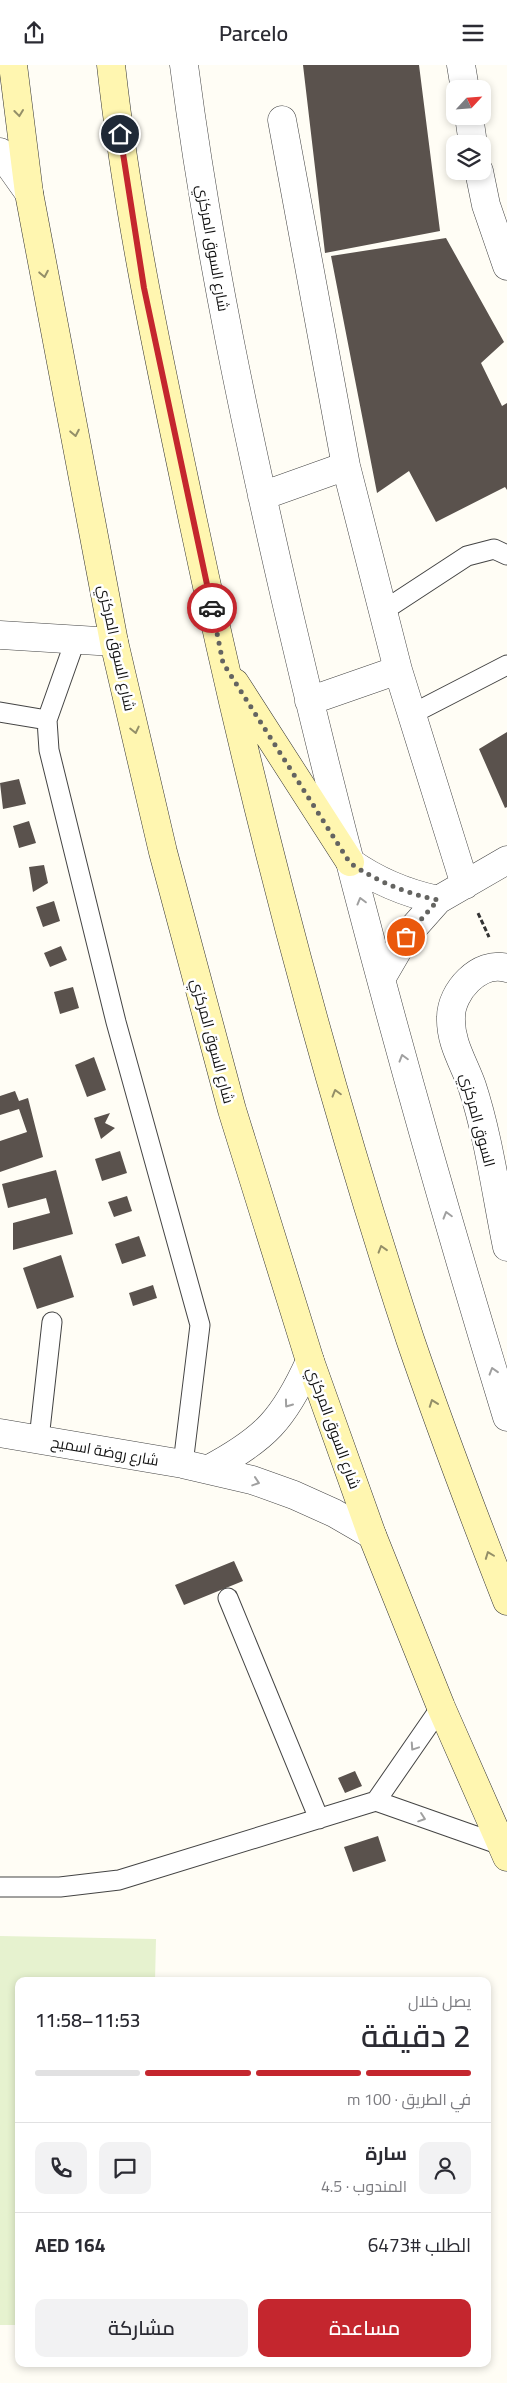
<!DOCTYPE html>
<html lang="ar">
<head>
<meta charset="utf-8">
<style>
	body { margin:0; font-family:Georgia,Cairo,serif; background:#f2f2f3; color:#2b2b33; direction:rtl; height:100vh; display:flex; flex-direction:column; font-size:19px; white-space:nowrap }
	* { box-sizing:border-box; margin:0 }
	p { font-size:16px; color:#7c7c81 }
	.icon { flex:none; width:28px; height:28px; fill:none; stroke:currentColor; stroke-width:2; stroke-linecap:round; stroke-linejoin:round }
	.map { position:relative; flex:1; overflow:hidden; direction:ltr }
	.drawer { position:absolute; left:15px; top:1912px; width:476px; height:390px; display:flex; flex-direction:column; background:#fff; border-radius:10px; box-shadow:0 2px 8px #0003; direction:rtl }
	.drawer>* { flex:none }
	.needle { width:32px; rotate:64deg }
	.tools { position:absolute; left:446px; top:15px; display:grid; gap:10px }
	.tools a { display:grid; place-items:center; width:45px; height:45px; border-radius:10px; background:#fff; box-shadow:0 2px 8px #0003; font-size:25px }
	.pin { position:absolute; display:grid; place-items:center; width:42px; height:42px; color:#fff; margin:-21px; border:2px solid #fff; border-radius:50%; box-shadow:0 1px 5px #0007 }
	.courier { position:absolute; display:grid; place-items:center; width:50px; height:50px; margin:-25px; border:4px solid #c4262e; border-radius:50%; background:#fff; color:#222; box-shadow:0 1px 6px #0007 }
	.summary em { font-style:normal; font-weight:600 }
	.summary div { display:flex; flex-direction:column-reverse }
	.summary { display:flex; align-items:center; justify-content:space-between; height:85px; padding:0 20px }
	h1 { font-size:32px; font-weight:600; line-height:38px }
	.bar { display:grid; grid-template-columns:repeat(4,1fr); gap:8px 5px; align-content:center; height:60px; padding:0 20px }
	.bar i { height:6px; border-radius:4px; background:#e1e1e2 }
	.bar .on { background:#c4262e }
	.bar p { grid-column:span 4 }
	.line { display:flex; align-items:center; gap:12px; padding:0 20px; border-top:1px solid #e1e1e2 }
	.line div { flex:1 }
	.round { display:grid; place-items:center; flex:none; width:52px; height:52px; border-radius:10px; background:#f2f2f3 }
	.button { display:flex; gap:10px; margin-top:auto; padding:10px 20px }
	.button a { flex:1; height:58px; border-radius:10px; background:#c4262e; color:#fff; font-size:20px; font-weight:600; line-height:58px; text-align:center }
	.button a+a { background:#f2f2f3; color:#2b2b33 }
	header { display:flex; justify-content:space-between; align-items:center; height:65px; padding:0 20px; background:#fff; font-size:22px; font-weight:600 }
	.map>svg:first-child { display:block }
	.pitch { fill:#e6f2cf }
	.building { fill:#5a524d }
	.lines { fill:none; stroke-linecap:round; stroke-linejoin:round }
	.service-casing { stroke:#444; stroke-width:21 }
	.minor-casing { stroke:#444; stroke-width:29 }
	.secondary-casing { stroke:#333; stroke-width:29 }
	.path { stroke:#333; stroke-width:3; stroke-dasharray:5 2.5; stroke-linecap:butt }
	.service { stroke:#fff; stroke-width:19 }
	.minor { stroke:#fff; stroke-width:28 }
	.secondary { stroke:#fff6b0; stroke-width:28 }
	.oneway { stroke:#948f68 }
	.oneway2 { stroke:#a0a0a0 }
	.done { stroke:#646461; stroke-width:5; stroke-dasharray:0 9 }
	.route { stroke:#c4262e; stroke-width:6 }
	.labels { text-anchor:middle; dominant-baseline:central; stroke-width:5; stroke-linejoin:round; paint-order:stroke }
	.street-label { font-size:15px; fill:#111; stroke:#fff }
</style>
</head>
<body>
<header><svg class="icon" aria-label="menu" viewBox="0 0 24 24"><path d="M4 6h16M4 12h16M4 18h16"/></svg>Parcelo<svg class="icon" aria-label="share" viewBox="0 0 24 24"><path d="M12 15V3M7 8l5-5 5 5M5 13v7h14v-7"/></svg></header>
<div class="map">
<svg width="507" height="2318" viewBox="0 0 507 2318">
	<rect width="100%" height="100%" fill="#fffdf5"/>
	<path class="pitch" d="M 0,1871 L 156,1874 L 155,1916 L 19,1916 L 19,2260 L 0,2260 Z"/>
	<path class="building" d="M 303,0 L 419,0 L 440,166 L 325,188 Z
		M 446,173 L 504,277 L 481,298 L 502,341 L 507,338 L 507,425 L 505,422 L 436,457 L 409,406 L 377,428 L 331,191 Z
		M 507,667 L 507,742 L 505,743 L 479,684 Z
		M 19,714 L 26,739 L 3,744 L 0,718 Z
		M 29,756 L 36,778 L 19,783 L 13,761 Z
		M 44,800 L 48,818 L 33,827 L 29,802 Z
		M 54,836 L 60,856 L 43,862 L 36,842 Z
		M 61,881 L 67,895 L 50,902 L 44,888 Z
		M 73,922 L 79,943 L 60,949 L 54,927 Z
		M 94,992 L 106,1025 L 87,1032 L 75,1000 Z
		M 15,1026 L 19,1036 L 28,1033 L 43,1092 L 0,1107 L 0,1076 L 27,1067 L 19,1044 L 0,1050 L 0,1031 Z
		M 110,1048 L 105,1058 L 115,1063 L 101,1074 L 94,1053 Z
		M 120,1086 L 127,1108 L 102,1116 L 95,1094 Z
		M 56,1105 L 73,1169 L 13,1185 L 13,1158 L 50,1148 L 46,1133 L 8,1143 L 2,1119 Z
		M 127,1131 L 132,1146 L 114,1152 L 108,1137 Z
		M 139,1171 L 146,1191 L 122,1199 L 115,1179 Z
		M 61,1190 L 74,1232 L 37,1244 L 23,1203 Z
		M 153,1220 L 157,1233 L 133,1241 L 129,1228 Z
		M 234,1496 L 243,1516 L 184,1540 L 175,1520 Z
		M 355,1706 L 362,1721 L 345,1728 L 338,1713 Z
		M 378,1771 L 386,1796 L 353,1807 L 344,1782 Z"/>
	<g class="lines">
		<defs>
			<path id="service" d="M 383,546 L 467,491 L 494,484 L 507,490
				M 75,576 L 47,655 L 49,685 L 116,957 L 200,1260 L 183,1399
				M 0,647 L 47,655
				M 412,649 L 507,600
				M 39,1374 L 52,1257
				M 228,1533 L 319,1754
				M 376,1736 L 441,1642
				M 0,1822 L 60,1822 L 119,1815 L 376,1736 L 501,1780"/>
			<path id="minor" d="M 184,0 C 208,185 247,368 289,549 C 352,819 426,1087 507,1352
				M 461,0 L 465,24
				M 469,51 L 473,79
				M 282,55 L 346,401 L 398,605 L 465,820
				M 0,87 L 29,128
				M 479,106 L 486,140 L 507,201
				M 262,431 L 346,401
				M 0,570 L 114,577
				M 309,636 L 398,605
				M 350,797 C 378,817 405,828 438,835
				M 507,903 C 479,895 451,927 451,952 C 450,978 464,998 472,1021 C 489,1073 496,1129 507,1182
				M 381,914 L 406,871 L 438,835 L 507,795
				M 0,1368 L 183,1399 L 252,1415 L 294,1430 L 334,1448 L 372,1470
				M 209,1404 C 265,1374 284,1354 310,1296"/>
			<path id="secondary" d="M 13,0 L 29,128 L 114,577 L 163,787 L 232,1045 L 310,1296 L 372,1470 L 441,1642 L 507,1792
				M 111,0 C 128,154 161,304 193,456 C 251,731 322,1006 410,1274 C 440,1362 473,1449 507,1536
				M 235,618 L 350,797"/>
		</defs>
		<use href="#service" class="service-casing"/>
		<use href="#minor" class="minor-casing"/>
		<use href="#secondary" class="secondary-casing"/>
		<path class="path" d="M 478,848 L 489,872"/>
		<use href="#service" class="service"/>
		<use href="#minor" class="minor"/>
		<use href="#secondary" class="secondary"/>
	</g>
	<defs><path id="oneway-chevron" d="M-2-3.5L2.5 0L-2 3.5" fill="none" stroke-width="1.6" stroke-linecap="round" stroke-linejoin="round" transform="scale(1.25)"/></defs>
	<g class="oneway">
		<use href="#oneway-chevron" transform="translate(19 48) rotate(83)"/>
		<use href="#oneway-chevron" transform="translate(44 209) rotate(79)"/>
		<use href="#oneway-chevron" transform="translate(75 368) rotate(79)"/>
		<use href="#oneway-chevron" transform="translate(135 665) rotate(77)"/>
		<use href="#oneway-chevron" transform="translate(336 1028) rotate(-106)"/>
		<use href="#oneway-chevron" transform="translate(382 1184) rotate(-107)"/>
		<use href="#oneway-chevron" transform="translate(433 1338) rotate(-110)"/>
		<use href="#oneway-chevron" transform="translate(489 1490) rotate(-111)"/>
	</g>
	<g class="oneway2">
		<use href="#oneway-chevron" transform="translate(361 836) rotate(-105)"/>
		<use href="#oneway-chevron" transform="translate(403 993) rotate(-106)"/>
		<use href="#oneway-chevron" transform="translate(447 1150) rotate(-106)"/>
		<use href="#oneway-chevron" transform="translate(493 1306) rotate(-107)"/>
		<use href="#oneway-chevron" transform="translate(288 1339) rotate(126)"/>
		<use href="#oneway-chevron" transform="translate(256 1417) rotate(18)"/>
		<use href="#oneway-chevron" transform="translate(414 1682) rotate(124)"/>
		<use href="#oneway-chevron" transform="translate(422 1753) rotate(19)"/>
	</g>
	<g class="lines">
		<path class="done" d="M 212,543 L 223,598 L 350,798 C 378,817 405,828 438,835 L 406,872"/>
		<path class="route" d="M 120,69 L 144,223 L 212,543"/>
	</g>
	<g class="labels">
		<g class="street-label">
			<text transform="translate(213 183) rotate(80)">شارع السوق المركزي</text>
			<text transform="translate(117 583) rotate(78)">شارع السوق المركزي</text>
			<text transform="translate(213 976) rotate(75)">شارع السوق المركزي</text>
			<text transform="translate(478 1055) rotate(75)">السوق المركزي</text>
			<text transform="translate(334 1363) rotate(70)">شارع السوق المركزي</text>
			<text transform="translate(105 1386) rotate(10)">شارع روضة اسميح</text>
		</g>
	</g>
</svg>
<div class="tools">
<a><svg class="needle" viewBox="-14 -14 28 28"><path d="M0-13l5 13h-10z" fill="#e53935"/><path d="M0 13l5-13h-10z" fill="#7c7c81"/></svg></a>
<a><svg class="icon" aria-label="layers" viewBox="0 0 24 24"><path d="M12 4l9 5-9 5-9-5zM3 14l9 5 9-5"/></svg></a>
</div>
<div class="pin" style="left:406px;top:872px;background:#ea580c"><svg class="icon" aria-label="bag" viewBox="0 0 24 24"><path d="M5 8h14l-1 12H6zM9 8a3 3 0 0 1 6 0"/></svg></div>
<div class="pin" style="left:120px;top:69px;background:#1f2937"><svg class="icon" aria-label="home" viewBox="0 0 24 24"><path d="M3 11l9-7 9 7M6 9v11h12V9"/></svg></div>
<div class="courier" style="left:212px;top:543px"><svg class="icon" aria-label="car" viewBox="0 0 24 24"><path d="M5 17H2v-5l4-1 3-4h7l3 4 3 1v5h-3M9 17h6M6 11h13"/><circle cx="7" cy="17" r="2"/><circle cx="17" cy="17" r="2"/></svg></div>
<section class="drawer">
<div class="summary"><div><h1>2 دقيقة</h1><p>يصل خلال</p></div><em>11:53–11:58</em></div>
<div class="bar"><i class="on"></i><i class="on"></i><i class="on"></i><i></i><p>في الطريق · 100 m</p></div>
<div class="line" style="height:90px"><a class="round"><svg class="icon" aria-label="person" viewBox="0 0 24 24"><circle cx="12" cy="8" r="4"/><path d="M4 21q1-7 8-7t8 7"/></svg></a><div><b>سارة</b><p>المندوب · 4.5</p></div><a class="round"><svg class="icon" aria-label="chat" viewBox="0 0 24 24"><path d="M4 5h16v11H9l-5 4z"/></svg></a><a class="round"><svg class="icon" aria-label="phone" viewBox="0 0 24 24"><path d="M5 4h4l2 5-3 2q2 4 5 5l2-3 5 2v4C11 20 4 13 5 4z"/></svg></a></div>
<div class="line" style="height:65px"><div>الطلب #6473</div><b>AED 164</b></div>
<div class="button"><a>مساعدة</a><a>مشاركة</a></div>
</section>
</div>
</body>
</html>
